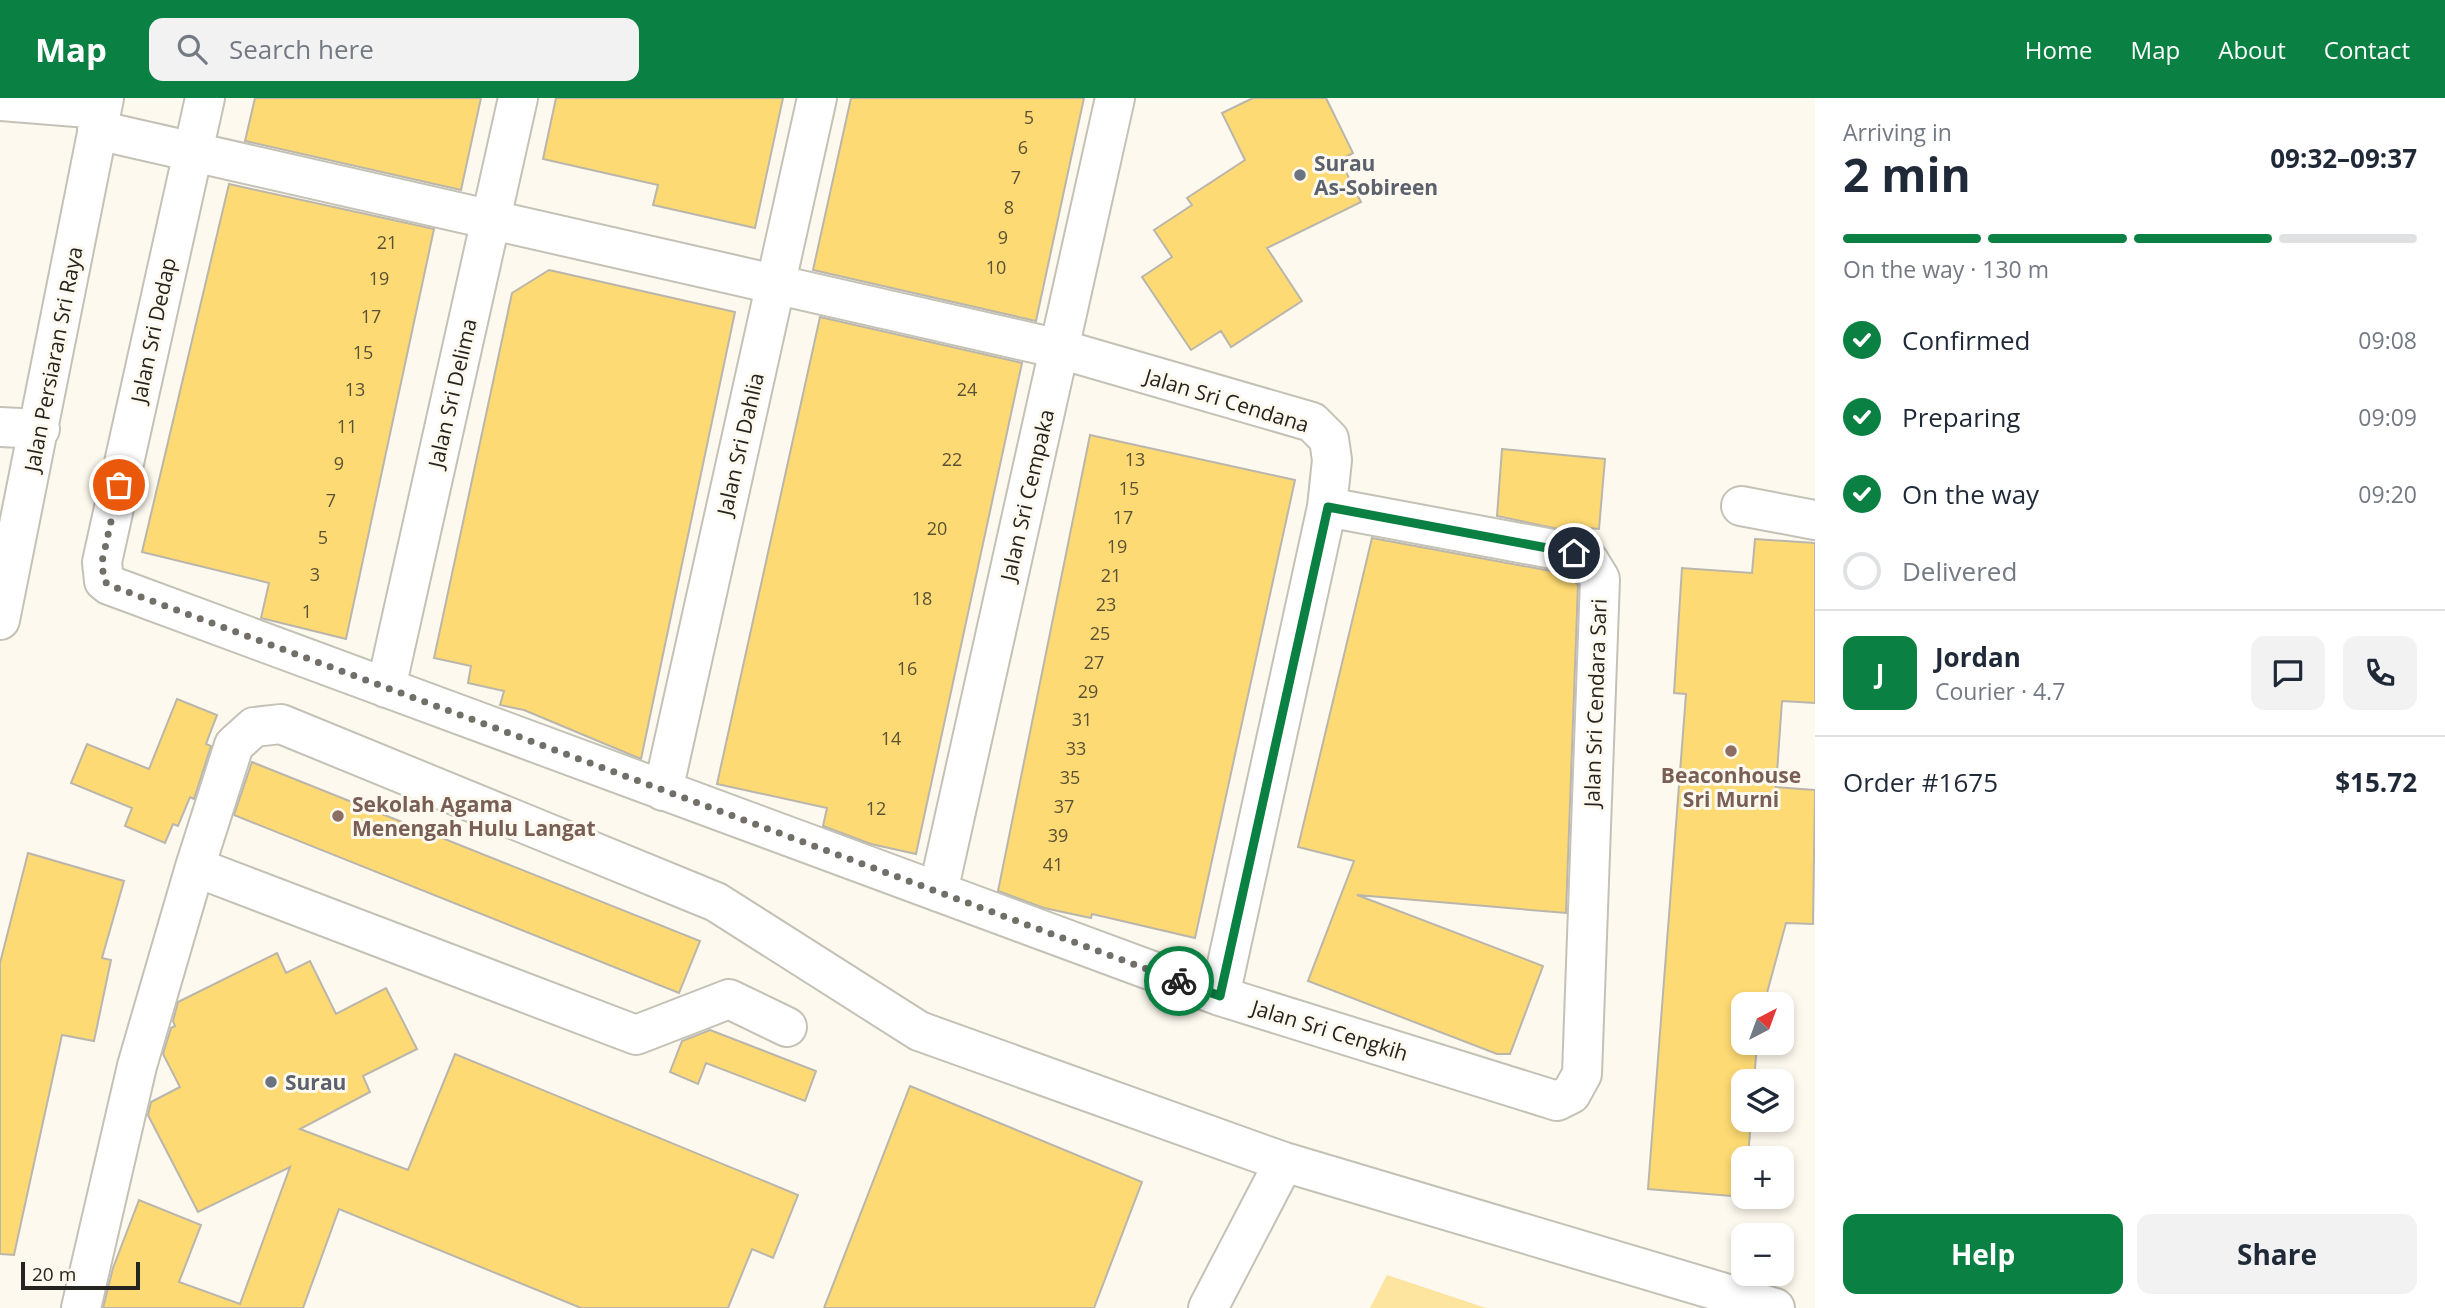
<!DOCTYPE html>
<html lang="en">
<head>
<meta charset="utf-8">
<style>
	body { margin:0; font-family:"Open Sans",sans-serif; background:#f2f2f3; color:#1f2937; height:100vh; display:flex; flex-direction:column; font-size:26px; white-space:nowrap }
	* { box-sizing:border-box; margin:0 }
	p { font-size:23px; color:#747a83 }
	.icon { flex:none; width:38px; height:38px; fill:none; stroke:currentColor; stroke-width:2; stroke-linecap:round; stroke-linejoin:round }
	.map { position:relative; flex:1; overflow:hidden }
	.drawer { display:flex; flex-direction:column; background:#fff; width:630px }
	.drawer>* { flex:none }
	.needle { width:46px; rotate:41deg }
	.controls { position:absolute; left:1731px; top:894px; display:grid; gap:14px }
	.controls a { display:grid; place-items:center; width:63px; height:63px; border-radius:14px; background:#fff; box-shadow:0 4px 10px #0003; font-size:35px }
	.scale { position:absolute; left:21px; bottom:18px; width:119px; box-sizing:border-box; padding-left:7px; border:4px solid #252420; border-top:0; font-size:19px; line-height:24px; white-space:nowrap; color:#252420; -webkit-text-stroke:5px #fdf9ee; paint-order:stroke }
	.pin { position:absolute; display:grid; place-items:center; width:60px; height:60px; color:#fff; margin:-30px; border:4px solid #fff; border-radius:50%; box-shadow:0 2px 7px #0007 }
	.courier { position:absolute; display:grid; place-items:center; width:70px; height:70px; margin:-35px; border:5px solid #0b8043; border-radius:50%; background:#fff; color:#222; box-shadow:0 2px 9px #0007 }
	.summary em { font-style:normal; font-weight:700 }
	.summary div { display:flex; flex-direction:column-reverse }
	.summary { display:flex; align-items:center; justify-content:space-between; height:119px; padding:0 28px }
	h1 { font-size:46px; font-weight:700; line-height:52px }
	.bar { display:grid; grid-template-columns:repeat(4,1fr); gap:10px 7px; align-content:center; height:84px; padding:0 28px }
	.bar i { height:9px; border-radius:5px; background:#e0e1e3 }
	.bar .active { background:#0b8043 }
	.bar p { grid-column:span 4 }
	.line { display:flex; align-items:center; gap:18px; padding:0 28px; border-top:2px solid #e0e1e3 }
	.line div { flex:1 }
	.round { display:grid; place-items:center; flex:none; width:74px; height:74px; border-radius:14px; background:#f2f2f3 }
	ol { padding:0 28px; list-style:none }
	li { display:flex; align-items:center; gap:21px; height:77px }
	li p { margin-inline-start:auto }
	li .icon { padding:7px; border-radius:50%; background:#0b8043; color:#fff; stroke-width:4 }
	li:last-child { color:#747a83 }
	li i { width:38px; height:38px; border:4px solid #e0e1e3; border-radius:50% }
	.button { display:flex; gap:14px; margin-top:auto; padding:14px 28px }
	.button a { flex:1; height:80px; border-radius:14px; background:#0b8043; color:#fff; font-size:28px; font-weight:700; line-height:80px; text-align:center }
	.button a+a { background:#f2f2f3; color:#1f2937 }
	header { display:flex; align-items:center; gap:42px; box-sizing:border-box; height:98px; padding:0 35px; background:#0b8043; color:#fff }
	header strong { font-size:33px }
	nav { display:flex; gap:38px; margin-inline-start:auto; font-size:24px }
	.search { width:490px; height:63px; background:#f2f2f3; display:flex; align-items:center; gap:18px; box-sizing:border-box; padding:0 24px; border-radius:14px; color:#747a83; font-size:26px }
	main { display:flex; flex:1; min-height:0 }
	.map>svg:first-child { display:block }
	.green { fill:#fde49f }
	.building { fill:#fdda73; stroke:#bab6ac; stroke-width:2 }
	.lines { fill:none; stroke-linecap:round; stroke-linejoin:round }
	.minor-casing { stroke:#c4c1b6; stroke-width:42 }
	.minor { stroke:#fff; stroke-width:38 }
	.done { stroke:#716f68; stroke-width:7; stroke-dasharray:0 12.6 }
	.route { stroke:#0b8043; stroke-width:9 }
	.worship-dot { fill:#6b7280; stroke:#fdf9ee; stroke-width:2.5 }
	.education-dot { fill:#8d6e63; stroke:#fdf9ee; stroke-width:2.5 }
	.labels { text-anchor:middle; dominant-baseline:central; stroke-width:6; stroke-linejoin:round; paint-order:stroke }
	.number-label { font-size:18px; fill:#5b5235 }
	.worship-label { font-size:21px; font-weight:bold; fill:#5b616d; stroke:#fdf9ee; text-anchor:start }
	.street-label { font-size:21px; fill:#252420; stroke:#fdf9ee }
	.education-label { font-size:21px; font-weight:bold; fill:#785e54; stroke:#fdf9ee }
</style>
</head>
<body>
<header>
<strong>Map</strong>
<div class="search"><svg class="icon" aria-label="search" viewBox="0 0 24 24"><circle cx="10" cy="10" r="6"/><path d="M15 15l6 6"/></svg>Search here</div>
<nav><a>Home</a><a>Map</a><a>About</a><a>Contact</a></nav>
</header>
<main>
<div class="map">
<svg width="1815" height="1210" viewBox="0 0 1815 1210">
	<rect width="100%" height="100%" fill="#fdf9ee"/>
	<path class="green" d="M 1387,1177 L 1486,1210 L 1370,1210 Z"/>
	<path class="building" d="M 255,0 L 481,0 L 461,92 L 245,43 Z
		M 556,0 L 783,0 L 755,130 L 653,107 L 658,87 L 543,61 Z
		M 851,0 L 1084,0 L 1036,223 L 813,172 Z
		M 1253,0 L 1326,0 L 1353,55 L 1340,62 L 1361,104 L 1267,150 L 1302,203 L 1231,249 L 1221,233 L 1191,252 L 1142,179 L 1172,159 L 1154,132 L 1192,107 L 1187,100 L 1245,62 L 1222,15 Z
		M 229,86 L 434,131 L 346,541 L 261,520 L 269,485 L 142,454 Z
		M 549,172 L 735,214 L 641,661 L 524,612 L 500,607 L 504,593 L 468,585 L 471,568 L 434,560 L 512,195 Z
		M 820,219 L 1022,265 L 916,756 L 871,746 L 823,728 L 827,710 L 717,686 Z
		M 1090,337 L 1295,382 L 1195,840 L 1092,816 L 1091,820 L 1044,810 L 998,793 Z
		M 1502,351 L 1605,361 L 1599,431 L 1588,430 L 1587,437 L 1497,418 Z
		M 1372,440 L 1567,476 L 1578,487 L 1566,815 L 1357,797 L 1543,868 L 1510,956 L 1497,956 L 1308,883 L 1354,763 L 1298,749 Z
		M 1755,441 L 1815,445 L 1815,605 L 1782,603 L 1776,689 L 1815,692 L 1813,826 L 1786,825 L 1764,906 L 1743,906 L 1743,945 L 1757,945 L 1754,984 L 1743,984 L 1743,1022 L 1751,1022 L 1748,1060 L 1743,1060 L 1743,1099 L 1648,1091 L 1686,596 L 1674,595 L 1682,470 L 1752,475 Z
		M 177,601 L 217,617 L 206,646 L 211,648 L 194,701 L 190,699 L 178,728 L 173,726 L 165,745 L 125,728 L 132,710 L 71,685 L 87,646 L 149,671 Z
		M 252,664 L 700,843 L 679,895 L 234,717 Z
		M 28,755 L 124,783 L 102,860 L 111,862 L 94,943 L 62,937 L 14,1157 L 0,1156 L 0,865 Z
		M 277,855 L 286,875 L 310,863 L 336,916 L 386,890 L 417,951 L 363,978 L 370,994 L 300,1031 L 408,1072 L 455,956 L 798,1097 L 773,1160 L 752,1151 L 728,1210 L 581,1210 L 339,1111 L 303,1210 L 103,1210 L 113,1170 L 139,1102 L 201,1127 L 179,1184 L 240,1206 L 290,1069 L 198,1114 L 148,1017 L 151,1004 L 180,989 L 163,956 L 171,930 L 175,928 L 173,923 L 178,904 Z
		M 710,932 L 816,973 L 805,1003 L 706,965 L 698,986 L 670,974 L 682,943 Z
		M 910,988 L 1142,1084 L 1094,1210 L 824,1210 Z"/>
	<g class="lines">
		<defs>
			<path id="minor" d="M 205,0 L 102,464 L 104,483 L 109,487 L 1220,898 L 1557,1003 L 1571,996 L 1582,976 L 1600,481 L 1589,463 L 1574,455 L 1327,409
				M 0,3 L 101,11
				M 97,32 L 1060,251 L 1312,324 L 1329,341 L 1332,362 L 1327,409 L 1220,898
				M 0,329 L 40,331
				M 1741,408 L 1815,422
				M 0,522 L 104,0
				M 386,590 L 518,0
				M 663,693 L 817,0
				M 195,769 L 636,937 L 729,901 L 787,929
				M 938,794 L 1115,0
				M 81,1210 L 137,968 L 195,769 L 234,647 L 254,629 L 281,626 L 716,804 L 919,933 L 1284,1064 L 1775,1210
				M 1208,1210 L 1284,1064"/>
		</defs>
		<use href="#minor" class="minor-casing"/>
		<use href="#minor" class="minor"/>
	</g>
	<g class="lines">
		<path class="done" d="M 119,387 L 102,464 L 104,483 L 109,487 L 1179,883"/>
		<path class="route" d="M 1179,883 L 1220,898 L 1328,409 L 1574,455"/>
	</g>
	<g class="worship-dot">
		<circle cx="1300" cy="77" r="7"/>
		<circle cx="271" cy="984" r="7"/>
	</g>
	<g class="education-dot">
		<circle cx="1731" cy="653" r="7"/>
		<circle cx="338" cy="718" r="7"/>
	</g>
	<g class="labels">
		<g class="number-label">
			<text x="1029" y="19">5</text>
			<text x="1023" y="49">6</text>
			<text x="1016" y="79">7</text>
			<text x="1009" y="109">8</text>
			<text x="1003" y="139">9</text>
			<text x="387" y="144">21</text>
			<text x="996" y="169">10</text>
			<text x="379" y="180">19</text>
			<text x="371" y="218">17</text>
			<text x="363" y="254">15</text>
			<text x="355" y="291">13</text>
			<text x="967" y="291">24</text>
			<text x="347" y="328">11</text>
			<text x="952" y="361">22</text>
			<text x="1135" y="361">13</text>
			<text x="339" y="365">9</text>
			<text x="1129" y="390">15</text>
			<text x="331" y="402">7</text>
			<text x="1123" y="419">17</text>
			<text x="937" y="430">20</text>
			<text x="323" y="439">5</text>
			<text x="1117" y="448">19</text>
			<text x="315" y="476">3</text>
			<text x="1111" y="477">21</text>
			<text x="922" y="500">18</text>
			<text x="1106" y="506">23</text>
			<text x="307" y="513">1</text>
			<text x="1100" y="535">25</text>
			<text x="1094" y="564">27</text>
			<text x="907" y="570">16</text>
			<text x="1088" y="593">29</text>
			<text x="1082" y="621">31</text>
			<text x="891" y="640">14</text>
			<text x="1076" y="650">33</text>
			<text x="1070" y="679">35</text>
			<text x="1064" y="708">37</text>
			<text x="876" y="710">12</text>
			<text x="1058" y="737">39</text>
			<text x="1053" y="766">41</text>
		</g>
		<g class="worship-label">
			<text x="1314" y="65">Surau<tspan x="1314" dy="24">As-Sobireen</tspan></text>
			<text x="285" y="984">Surau</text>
		</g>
		<g class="street-label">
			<text transform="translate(153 232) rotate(-78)">Jalan Sri Dedap</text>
			<text transform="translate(53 261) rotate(-79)">Jalan Persiaran Sri Raya</text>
			<text transform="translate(452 295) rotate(-77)">Jalan Sri Delima</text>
			<text transform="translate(1227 302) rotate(17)">Jalan Sri Cendana</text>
			<text transform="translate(740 346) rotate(-77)">Jalan Sri Dahlia</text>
			<text transform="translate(1027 397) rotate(-77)">Jalan Sri Cempaka</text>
			<text transform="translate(1595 605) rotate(-88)">Jalan Sri Cendara Sari</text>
			<text transform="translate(1330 932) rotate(17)">Jalan Sri Cengkih</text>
		</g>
		<g class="education-label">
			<text x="1731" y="677">Beaconhouse<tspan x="1731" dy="24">Sri Murni</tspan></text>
			<text x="352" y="706" text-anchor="start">Sekolah Agama<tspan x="352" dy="24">Menengah Hulu Langat</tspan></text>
		</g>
	</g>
</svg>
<div class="controls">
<a><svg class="needle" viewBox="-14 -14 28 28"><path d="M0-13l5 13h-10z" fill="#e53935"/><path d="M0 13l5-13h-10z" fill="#747a83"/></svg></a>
<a><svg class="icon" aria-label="layers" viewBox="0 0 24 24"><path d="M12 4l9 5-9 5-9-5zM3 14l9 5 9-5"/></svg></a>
<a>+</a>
<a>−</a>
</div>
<div class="scale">20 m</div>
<div class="pin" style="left:119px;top:387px;background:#ea580c"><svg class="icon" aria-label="bag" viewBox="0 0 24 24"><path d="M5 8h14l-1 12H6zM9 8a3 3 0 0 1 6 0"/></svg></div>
<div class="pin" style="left:1574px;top:455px;background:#1f2937"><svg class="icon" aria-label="home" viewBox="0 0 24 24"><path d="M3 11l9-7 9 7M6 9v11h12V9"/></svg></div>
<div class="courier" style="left:1179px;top:883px"><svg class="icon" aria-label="bike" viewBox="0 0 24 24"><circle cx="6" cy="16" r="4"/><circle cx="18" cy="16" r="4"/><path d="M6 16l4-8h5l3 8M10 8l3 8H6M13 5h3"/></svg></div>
</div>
<section class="drawer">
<div class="summary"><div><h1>2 min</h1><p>Arriving in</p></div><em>09:32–09:37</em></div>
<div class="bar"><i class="active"></i><i class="active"></i><i class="active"></i><i></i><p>On the way · 130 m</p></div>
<ol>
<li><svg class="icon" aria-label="check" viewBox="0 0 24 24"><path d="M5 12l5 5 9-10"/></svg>Confirmed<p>09:08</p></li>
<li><svg class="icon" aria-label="check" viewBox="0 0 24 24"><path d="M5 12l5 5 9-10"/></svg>Preparing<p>09:09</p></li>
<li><svg class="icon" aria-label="check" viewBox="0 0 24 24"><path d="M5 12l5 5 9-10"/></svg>On the way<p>09:20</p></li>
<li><i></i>Delivered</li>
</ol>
<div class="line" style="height:126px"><b class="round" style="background:#0b8043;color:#fff">J</b><div><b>Jordan</b><p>Courier · 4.7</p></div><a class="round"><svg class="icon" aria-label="chat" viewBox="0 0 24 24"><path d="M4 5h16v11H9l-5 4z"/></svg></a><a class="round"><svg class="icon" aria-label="phone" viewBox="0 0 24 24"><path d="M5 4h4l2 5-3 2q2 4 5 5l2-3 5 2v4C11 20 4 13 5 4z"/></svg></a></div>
<div class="line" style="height:91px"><div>Order #1675</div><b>$15.72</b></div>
<div class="button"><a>Help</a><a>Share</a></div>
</section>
</main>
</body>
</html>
